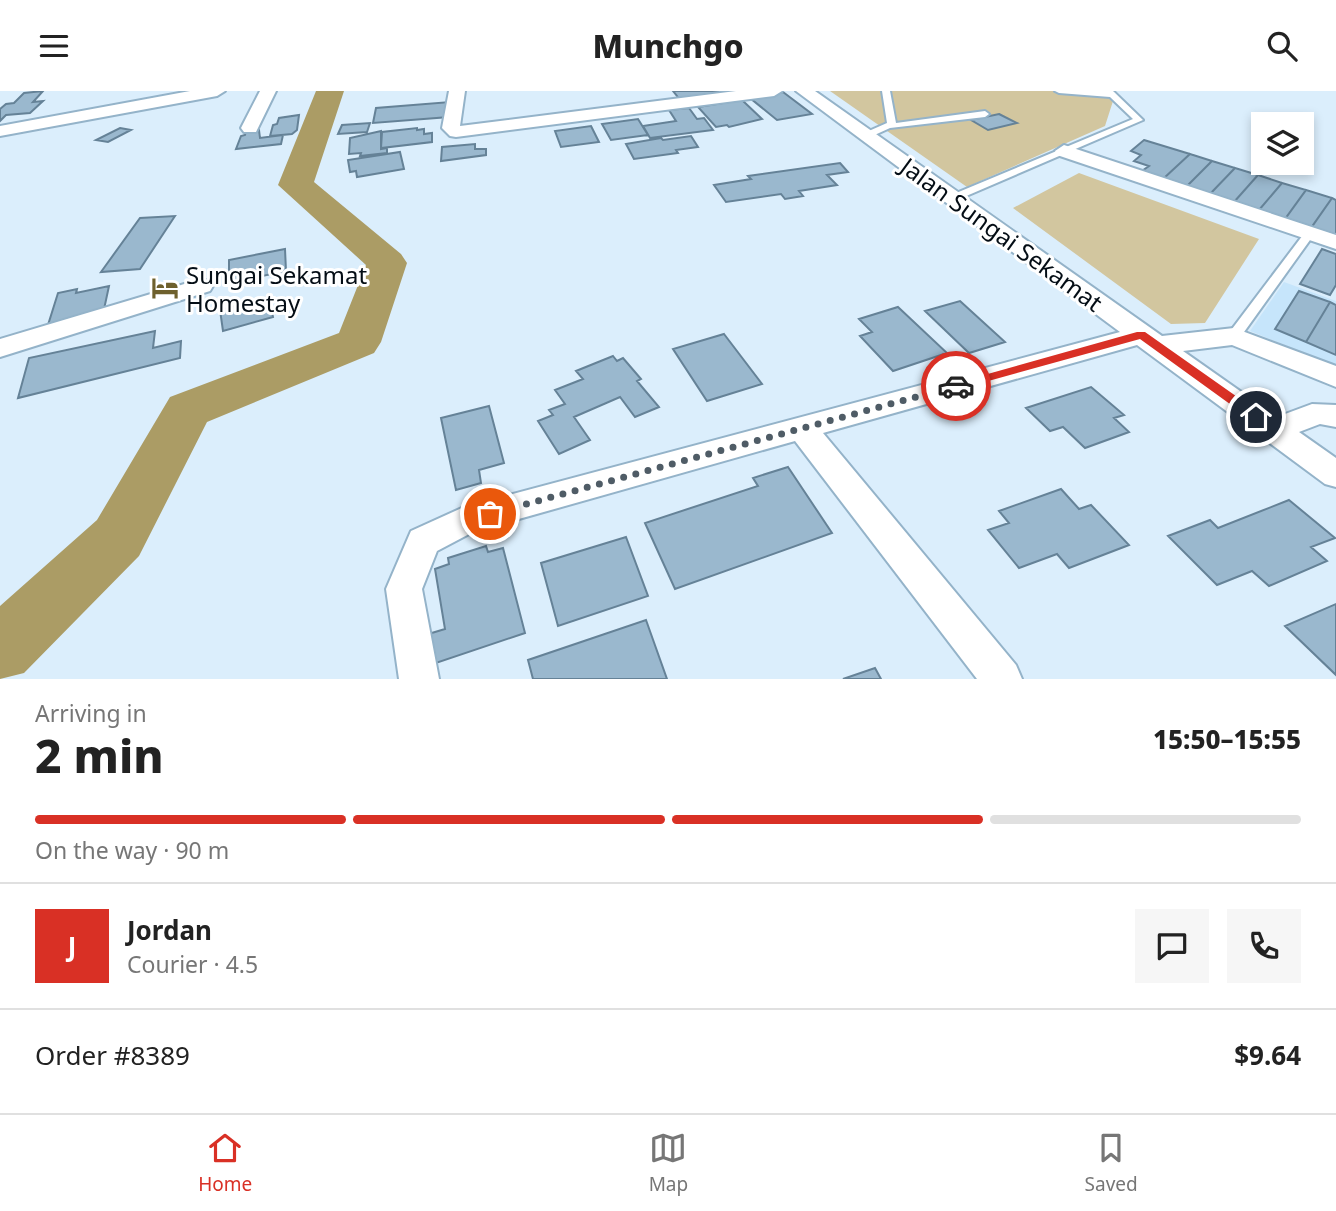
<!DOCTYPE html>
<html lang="en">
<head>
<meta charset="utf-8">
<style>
	body { margin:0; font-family:"Noto Sans",sans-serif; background:#f6f6f6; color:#222; height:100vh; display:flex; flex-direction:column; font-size:26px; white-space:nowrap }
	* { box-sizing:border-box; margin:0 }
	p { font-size:23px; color:#767676 }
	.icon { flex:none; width:38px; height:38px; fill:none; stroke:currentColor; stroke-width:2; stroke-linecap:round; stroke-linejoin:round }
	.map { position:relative; height:588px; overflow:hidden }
	.side { display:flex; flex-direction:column; background:#fff; flex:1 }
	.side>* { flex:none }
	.buttons { position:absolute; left:1251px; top:21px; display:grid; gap:14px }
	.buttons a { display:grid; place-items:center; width:63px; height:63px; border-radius:0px; background:#fff; box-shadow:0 4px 10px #0003; font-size:35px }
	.pin { position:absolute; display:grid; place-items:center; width:60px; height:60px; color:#fff; margin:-30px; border:4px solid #fff; border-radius:50%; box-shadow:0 2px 7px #0007 }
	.courier { position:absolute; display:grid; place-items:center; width:70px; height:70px; margin:-35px; border:5px solid #d93025; border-radius:50%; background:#fff; color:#222; box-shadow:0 2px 9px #0007 }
	.overview em { font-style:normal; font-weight:800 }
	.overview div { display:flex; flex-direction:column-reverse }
	.overview { display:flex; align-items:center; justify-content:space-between; height:119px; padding:0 35px }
	h1 { font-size:46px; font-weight:800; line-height:52px }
	.bar { display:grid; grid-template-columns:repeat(4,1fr); gap:10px 7px; align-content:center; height:84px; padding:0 35px }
	.bar i { height:9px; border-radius:5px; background:#e0e0e0 }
	.bar .selected { background:#d93025 }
	.bar p { grid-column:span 4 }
	.line { display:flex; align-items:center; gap:18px; padding:0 35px; border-top:2px solid #e0e0e0 }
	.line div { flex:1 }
	.round { display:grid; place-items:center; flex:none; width:74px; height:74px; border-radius:0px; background:#f6f6f6 }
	header { display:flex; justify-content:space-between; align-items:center; height:91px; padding:0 35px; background:#fff; font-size:32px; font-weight:800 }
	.dock { display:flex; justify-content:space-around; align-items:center; height:98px; border-top:2px solid #e0e0e0; background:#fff; font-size:19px; color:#767676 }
	.dock a { display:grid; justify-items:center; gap:4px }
	.dock .selected { color:#d93025 }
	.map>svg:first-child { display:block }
	.built { fill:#c6e5fb }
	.green { fill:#d2c69f }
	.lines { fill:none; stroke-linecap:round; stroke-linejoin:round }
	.river { fill:#ab9c65; fill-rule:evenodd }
	.building { fill:#9ab8ce; stroke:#658297; stroke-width:2 }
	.lane-casing { stroke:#94b3c9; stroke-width:4 }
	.street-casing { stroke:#94b3c9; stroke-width:4 }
	.lane { fill:#fff; fill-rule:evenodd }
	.street { fill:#fff; fill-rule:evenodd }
	.route { fill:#d93025 }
	.done { stroke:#4f5c66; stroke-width:7; stroke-dasharray:0 12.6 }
	.labels { text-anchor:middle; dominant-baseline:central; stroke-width:6; stroke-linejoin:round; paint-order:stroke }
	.street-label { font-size:24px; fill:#040d15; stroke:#fff }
	.poi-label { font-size:24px; fill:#040d15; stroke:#fff; text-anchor:start }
</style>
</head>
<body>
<header><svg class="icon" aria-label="menu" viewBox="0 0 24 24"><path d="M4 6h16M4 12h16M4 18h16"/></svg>Munchgo<svg class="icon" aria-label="search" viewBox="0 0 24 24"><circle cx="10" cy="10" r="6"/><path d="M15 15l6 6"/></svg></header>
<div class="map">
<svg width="1336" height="588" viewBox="0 0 1336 588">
	<rect width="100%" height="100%" fill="#dbeefc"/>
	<path class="built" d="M 1284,191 L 1336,210 L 1336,275 L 1250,240 Z"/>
	<path class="green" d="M 830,0 L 1106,0 L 1113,10 L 1105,35 L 967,96 Z
		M 1079,82 L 1259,148 L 1205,232 L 1171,233 L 1013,117 Z"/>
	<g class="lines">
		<path class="river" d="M 316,0 L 344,0 L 314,91 L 401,163 L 407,172 L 381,251 L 374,262 L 207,331 L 139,465 L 24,582 L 0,588 L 0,515 L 97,429 L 170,306 L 339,242 L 366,174 L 278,94 Z"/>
	</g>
	<path class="building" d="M 43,0 L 33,11 L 43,10 L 30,22 L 6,24 L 0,30 L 0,18 L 6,13 L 14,12 L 24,2 Z
		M 673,0 L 718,0 L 722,5 L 681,10 Z
		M 783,1 L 812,23 L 777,29 L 750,7 Z
		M 742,9 L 762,28 L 729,36 L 727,34 L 716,36 L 698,16 Z
		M 450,11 L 449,26 L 373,32 L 376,17 Z
		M 689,17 L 697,28 L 704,27 L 713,39 L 650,47 L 643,35 L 676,30 L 669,19 Z
		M 999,23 L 1017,32 L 988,39 L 971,29 Z
		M 299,24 L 297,39 L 292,43 L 270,45 L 273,34 L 277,33 L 279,27 Z
		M 638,28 L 648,44 L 611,49 L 602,33 Z
		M 370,32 L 367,41 L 338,43 L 342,34 Z
		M 591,35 L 599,51 L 561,56 L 555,40 Z
		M 120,37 L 131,39 L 108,51 L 96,49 Z
		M 417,37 L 417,39 L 424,38 L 424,43 L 432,42 L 432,51 L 381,57 L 382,41 Z
		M 259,39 L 260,47 L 283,44 L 281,53 L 236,58 L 241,45 L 245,44 L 246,40 Z
		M 381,40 L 381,58 L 387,57 L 387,62 L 360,65 L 361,62 L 349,63 L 350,47 Z
		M 691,45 L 698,56 L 676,59 L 678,62 L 634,68 L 626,53 L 661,47 L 663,49 Z
		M 1144,49 L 1190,63 L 1164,87 L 1142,80 L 1149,75 L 1134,70 L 1141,64 L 1131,60 Z
		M 475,53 L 475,58 L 486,58 L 486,64 L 441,70 L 442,56 Z
		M 400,61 L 404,78 L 357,86 L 356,80 L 350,81 L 348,69 Z
		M 1190,63 L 1212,70 L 1187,95 L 1164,87 Z
		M 1212,70 L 1235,77 L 1210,103 L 1187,95 Z
		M 840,72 L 848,81 L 827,84 L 837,94 L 799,100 L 803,105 L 785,108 L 781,103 L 726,111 L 714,94 L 751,88 L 748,85 Z
		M 1235,77 L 1258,84 L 1234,111 L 1210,103 Z
		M 1258,84 L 1282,92 L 1259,119 L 1234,111 Z
		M 1282,92 L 1306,99 L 1285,128 L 1259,119 Z
		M 1306,99 L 1332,107 L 1311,137 L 1285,128 Z
		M 1332,107 L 1336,109 L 1336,145 L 1311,137 Z
		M 175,125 L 140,178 L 101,181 L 140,127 Z
		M 285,158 L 286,180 L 229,192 L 229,169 Z
		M 1322,158 L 1336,163 L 1336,194 L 1330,204 L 1300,193 Z
		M 109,195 L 103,223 L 48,234 L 58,202 L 77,198 L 76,202 Z
		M 1299,200 L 1330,211 L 1306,251 L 1275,238 Z
		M 269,206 L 273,226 L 223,240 L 220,219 Z
		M 960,210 L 1005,251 L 969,262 L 925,220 Z
		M 1330,211 L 1336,214 L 1336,264 L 1306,251 Z
		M 898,216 L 947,262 L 893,280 L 860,245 L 872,241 L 859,228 Z
		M 155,240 L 153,257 L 181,250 L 180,267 L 18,307 L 29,267 Z
		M 724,243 L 762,293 L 707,310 L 673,258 Z
		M 613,265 L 617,270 L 623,267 L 641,288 L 637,290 L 659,316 L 635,326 L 620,306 L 574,326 L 590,349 L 559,363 L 538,330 L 553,324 L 549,319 L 565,313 L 555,299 L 583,288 L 576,280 Z
		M 1091,296 L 1124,324 L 1114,327 L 1129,341 L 1085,357 L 1063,336 L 1050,340 L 1026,317 Z
		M 489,315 L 504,372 L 479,379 L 481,392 L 456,399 L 441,327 Z
		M 788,376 L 832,442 L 675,498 L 645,432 L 758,395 L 753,387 Z
		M 1061,398 L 1079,418 L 1091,414 L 1129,454 L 1069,477 L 1057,463 L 1019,477 L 988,439 L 1009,432 L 999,420 Z
		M 1289,409 L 1335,447 L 1311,456 L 1327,470 L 1269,495 L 1252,480 L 1217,494 L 1168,445 L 1210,429 L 1218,437 Z
		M 626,446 L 648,505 L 558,535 L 541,472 Z
		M 486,455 L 488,461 L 503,457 L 525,542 L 430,574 L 425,544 L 445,538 L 435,478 L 449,473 L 448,467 Z
		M 1336,513 L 1336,584 L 1285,535 Z
		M 646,529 L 667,588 L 533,588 L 528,569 Z
		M 875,577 L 881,588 L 843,588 Z"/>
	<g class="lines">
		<defs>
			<path id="lane" d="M 882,0 L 890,0 L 896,32 L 985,20 L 989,23 L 985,26 L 890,37 L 868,47 L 862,47 L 862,43 L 887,32 Z
				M 1055,0 L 1113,0 L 1143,29 L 957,109 L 949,109 L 949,105 L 1133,28 L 1110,6 L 1059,2 Z
				M 1310,139 L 1315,142 L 1239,248 L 1229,248 L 1227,245 L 1229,242 L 1306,140 Z"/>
			<path id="street" d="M 190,0 L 225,0 L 217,5 L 0,45 L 0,35 Z
				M 260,0 L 276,0 L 256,41 L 244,41 L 241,37 Z
				M 449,0 L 465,0 L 460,35 L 736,0 L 782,0 L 774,5 L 456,46 L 450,45 L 442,37 Z
				M 796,0 L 815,0 L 1162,245 L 1234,237 L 1336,275 L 1336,296 L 1232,254 L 1183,260 L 1277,326 L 1312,313 L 1336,314 L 1336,336 L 1320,333 L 1299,341 L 1336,367 L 1336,396 L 1325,393 L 1137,254 L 823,342 L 1016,574 L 1022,588 L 977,588 L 795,350 L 473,441 L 437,460 L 422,498 L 439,588 L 399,588 L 386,498 L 411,440 L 464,416 L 1120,241 Z
				M 1064,54 L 1336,144 L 1336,158 L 1057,64 L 1055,60 Z
				M 201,188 L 210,190 L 213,195 L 210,200 L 0,266 L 0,248 Z"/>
		</defs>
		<use href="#lane" class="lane-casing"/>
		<use href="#street" class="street-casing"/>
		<use href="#lane" class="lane"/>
		<use href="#street" class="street"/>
	</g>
	<path class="route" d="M 1137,241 L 1145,241 L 1260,322 L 1260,329 L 1252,329 L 1140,248 L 956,299 L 951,295 L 952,293 Z"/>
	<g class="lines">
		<path class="done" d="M 490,423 L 956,295"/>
	</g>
	<defs>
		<symbol id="hotel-bare" viewBox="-9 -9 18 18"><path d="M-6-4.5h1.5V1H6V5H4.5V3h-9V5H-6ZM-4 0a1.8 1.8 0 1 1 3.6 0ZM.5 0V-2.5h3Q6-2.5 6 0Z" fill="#6e602d" stroke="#fff" stroke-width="2.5" paint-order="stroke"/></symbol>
	</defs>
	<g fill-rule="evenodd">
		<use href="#hotel-bare" x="146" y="178" width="38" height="38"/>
	</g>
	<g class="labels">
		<g class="street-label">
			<text transform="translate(1002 143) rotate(36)">Jalan Sungai Sekamat</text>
		</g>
		<g class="poi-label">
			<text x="186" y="183">Sungai Sekamat<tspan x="186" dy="28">Homestay</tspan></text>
		</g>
	</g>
</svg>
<div class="buttons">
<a><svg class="icon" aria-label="layers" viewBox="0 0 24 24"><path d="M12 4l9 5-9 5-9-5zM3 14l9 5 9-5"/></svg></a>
</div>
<div class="pin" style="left:490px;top:423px;background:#ea580c"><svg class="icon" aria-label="bag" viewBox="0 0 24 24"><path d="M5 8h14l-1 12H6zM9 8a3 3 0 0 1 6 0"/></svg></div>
<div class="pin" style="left:1256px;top:326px;background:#1f2937"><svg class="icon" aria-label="home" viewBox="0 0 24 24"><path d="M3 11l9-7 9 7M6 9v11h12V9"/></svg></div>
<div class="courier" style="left:956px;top:295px"><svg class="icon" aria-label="car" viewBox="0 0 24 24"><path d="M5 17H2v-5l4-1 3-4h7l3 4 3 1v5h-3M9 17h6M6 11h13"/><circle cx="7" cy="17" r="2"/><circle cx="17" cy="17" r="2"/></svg></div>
</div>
<section class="side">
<div class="overview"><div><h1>2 min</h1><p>Arriving in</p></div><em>15:50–15:55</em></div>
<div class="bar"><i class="selected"></i><i class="selected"></i><i class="selected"></i><i></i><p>On the way · 90 m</p></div>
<div class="line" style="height:126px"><b class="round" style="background:#d93025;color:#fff">J</b><div><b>Jordan</b><p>Courier · 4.5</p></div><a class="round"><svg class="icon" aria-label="chat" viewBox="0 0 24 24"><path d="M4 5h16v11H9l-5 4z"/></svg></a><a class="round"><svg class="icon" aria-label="phone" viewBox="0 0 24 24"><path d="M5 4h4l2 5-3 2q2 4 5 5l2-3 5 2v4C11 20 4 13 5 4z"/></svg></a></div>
<div class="line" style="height:91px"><div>Order #8389</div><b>$9.64</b></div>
</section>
<nav class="dock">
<a class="selected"><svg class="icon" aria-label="home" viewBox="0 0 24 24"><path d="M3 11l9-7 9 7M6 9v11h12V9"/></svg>Home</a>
<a><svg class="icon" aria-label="map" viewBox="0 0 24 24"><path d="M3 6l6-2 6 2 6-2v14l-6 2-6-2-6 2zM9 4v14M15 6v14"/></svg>Map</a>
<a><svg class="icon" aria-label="saved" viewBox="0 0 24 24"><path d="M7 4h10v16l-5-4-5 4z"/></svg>Saved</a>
</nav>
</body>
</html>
